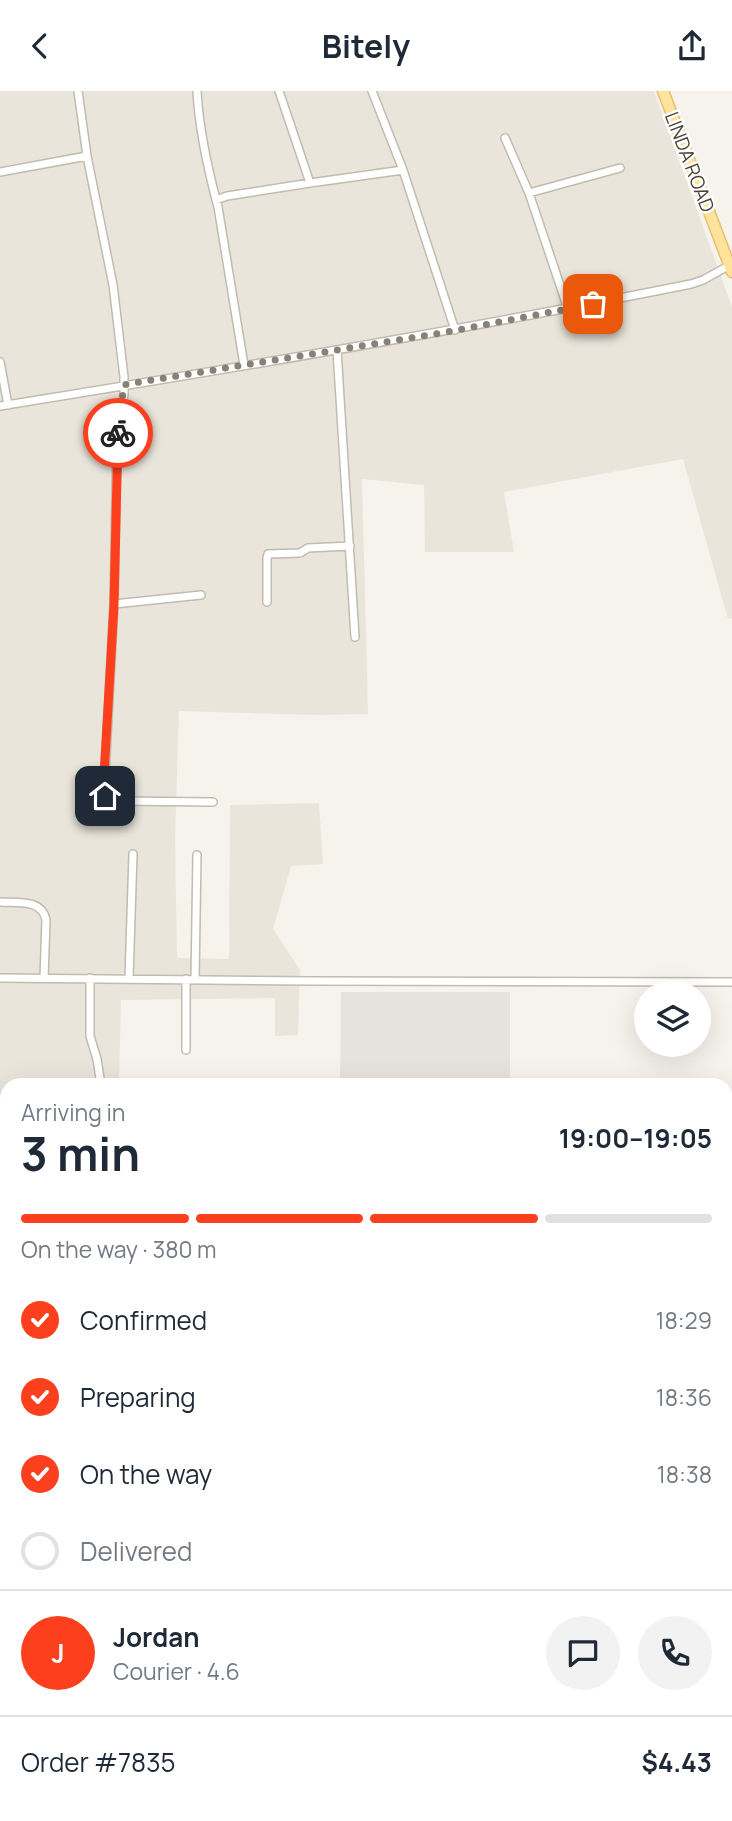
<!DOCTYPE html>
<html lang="en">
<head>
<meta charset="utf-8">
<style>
	body { margin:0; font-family:Manrope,sans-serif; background:#f2f2f3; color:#1f2937; height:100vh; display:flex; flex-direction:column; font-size:26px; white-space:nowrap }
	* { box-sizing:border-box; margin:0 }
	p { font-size:23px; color:#747a83 }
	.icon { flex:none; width:38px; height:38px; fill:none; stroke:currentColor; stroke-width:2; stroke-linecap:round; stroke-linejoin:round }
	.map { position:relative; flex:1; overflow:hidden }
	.side { position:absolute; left:0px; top:987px; width:733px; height:744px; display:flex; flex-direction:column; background:#fff; border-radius:21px 21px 0 0; box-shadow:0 7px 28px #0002 }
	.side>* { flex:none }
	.fabs { position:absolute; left:634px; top:889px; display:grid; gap:14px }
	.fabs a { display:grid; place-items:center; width:77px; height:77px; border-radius:50%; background:#fff; box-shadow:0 7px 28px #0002; font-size:35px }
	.pin { position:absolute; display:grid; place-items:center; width:60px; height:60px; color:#fff; margin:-30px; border-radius:14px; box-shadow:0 4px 10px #0006 }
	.courier { position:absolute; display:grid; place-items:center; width:70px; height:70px; margin:-35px; border:5px solid #fc3f1d; border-radius:50%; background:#fff; color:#222; box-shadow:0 2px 9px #0007 }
	.head em { font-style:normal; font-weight:700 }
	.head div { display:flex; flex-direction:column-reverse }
	.head { display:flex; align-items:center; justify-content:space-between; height:119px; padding:0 21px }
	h1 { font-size:46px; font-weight:700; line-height:52px }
	.bar { display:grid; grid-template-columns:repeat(4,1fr); gap:10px 7px; align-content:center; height:84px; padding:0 21px }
	.bar i { height:9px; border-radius:5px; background:#e0e1e3 }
	.bar .current { background:#fc3f1d }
	.bar p { grid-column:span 4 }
	.line { display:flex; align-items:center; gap:18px; padding:0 21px; border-top:2px solid #e0e1e3 }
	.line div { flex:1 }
	.round { display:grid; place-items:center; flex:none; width:74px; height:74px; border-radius:37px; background:#f2f2f3 }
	ol { padding:0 21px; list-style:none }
	li { display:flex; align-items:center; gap:21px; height:77px }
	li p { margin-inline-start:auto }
	li .icon { padding:7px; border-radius:50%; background:#fc3f1d; color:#fff; stroke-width:4 }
	li:last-child { color:#747a83 }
	li i { width:38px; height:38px; border:4px solid #e0e1e3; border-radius:50% }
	header { display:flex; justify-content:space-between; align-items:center; height:91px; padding:0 21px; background:#fff; font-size:32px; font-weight:700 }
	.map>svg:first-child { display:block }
	.residential { fill:#eae5da }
	.industrial { fill:#e6e2dd }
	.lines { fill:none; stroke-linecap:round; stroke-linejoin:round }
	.minor-casing { stroke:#c2bbae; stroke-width:10 }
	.major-casing { stroke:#e6c16a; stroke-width:13 }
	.minor { stroke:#fff; stroke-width:7 }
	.major { stroke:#ffe39c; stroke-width:10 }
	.done { stroke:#878178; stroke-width:7; stroke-dasharray:0 12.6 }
	.route { stroke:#fc3f1d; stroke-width:9 }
	.labels { text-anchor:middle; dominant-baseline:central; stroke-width:5; stroke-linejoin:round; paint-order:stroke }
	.street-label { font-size:19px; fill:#4b4439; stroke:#fff }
</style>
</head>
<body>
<header><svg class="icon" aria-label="back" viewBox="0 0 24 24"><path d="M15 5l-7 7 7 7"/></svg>Bitely<svg class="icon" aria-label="share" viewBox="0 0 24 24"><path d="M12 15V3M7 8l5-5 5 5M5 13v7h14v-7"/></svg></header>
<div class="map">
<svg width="732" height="1730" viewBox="0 0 732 1730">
	<rect width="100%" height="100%" fill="#f6f3ec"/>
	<path class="residential" d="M 0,0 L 654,0 L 732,216 L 732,527 L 728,528 L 683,368 L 504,401 L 514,461 L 425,461 L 424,394 L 362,388 L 368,623 L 320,624 L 179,620 L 175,748 L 177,867 L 229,868 L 230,714 L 319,712 L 323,773 L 291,775 L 273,838 L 300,879 L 298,944 L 275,945 L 275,907 L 121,909 L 119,994 L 7,994 L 7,1296 L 0,1297 Z"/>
	<path class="industrial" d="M 341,901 L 510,901 L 510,994 L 340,994 Z"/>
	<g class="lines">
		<defs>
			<path id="minor" d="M 78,0 L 87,65 L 113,194 L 124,286 L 124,303 L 117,347 L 114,513 L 104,702 L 108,708 L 115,710 L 213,711
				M 197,0 C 199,39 208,79 218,116 L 244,274
				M 279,0 L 310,92
				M 372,0 L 403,79 L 455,239
				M 505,47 L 529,102 L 568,218
				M 0,81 L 87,65
				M 529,102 L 620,77
				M 216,109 L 227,105 L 310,92 L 403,79
				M 337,259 L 355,546
				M 0,271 L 8,314
				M 0,315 C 231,278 462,239 691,193 L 703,189 L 730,174
				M 267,511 L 267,467 L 268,463 L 300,462 L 308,457 L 350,455
				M 114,513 L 201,504
				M 0,811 C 18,812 42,808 46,829 L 44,887
				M 0,887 L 310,890 L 732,891
				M 90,887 L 90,945 L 97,968 L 101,994
				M 129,887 L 133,763
				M 186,888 L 186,959
				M 195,888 L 197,764
				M 601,1724 L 601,1730"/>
			<path id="major" d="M 663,0 L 732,181
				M 726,1295 L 732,1295
				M 0,1299 L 7,1299"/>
		</defs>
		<use href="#minor" class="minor-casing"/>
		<use href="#major" class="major-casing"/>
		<use href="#minor" class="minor"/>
		<use href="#major" class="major"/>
	</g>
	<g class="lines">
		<path class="done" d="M 118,342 L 124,294 L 128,293 L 447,241 L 593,213"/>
		<path class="route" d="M 105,705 L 103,702 L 114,513 L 118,342"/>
	</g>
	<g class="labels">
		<g class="street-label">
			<text transform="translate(690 71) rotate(69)">LINDA ROAD</text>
		</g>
	</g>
</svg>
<div class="fabs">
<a><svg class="icon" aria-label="layers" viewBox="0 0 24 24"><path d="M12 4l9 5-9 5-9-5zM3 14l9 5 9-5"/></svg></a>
</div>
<div class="pin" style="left:593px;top:213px;background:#ea580c"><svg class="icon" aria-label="bag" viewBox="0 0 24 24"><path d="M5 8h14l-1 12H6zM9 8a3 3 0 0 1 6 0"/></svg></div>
<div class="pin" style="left:105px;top:705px;background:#1f2937"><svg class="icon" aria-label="home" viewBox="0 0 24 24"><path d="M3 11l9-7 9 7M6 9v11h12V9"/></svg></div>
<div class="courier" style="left:118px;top:342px"><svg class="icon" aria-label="bike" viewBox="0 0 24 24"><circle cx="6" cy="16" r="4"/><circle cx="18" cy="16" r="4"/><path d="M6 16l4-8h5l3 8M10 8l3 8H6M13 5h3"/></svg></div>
<section class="side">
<div class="head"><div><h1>3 min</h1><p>Arriving in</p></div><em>19:00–19:05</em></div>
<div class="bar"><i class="current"></i><i class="current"></i><i class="current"></i><i></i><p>On the way · 380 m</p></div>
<ol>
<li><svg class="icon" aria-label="check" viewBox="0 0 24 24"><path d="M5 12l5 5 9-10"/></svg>Confirmed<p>18:29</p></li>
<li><svg class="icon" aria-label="check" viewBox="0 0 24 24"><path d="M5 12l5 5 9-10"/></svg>Preparing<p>18:36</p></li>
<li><svg class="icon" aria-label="check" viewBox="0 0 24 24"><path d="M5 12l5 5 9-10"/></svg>On the way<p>18:38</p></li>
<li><i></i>Delivered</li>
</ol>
<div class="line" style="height:126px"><b class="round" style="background:#fc3f1d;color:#fff">J</b><div><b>Jordan</b><p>Courier · 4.6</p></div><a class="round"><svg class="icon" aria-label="chat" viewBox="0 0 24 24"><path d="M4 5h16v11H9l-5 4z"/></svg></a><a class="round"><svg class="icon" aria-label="phone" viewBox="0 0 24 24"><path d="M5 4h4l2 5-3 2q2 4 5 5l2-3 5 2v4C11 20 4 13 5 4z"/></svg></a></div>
<div class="line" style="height:91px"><div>Order #7835</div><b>$4.43</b></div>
</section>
</div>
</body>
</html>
